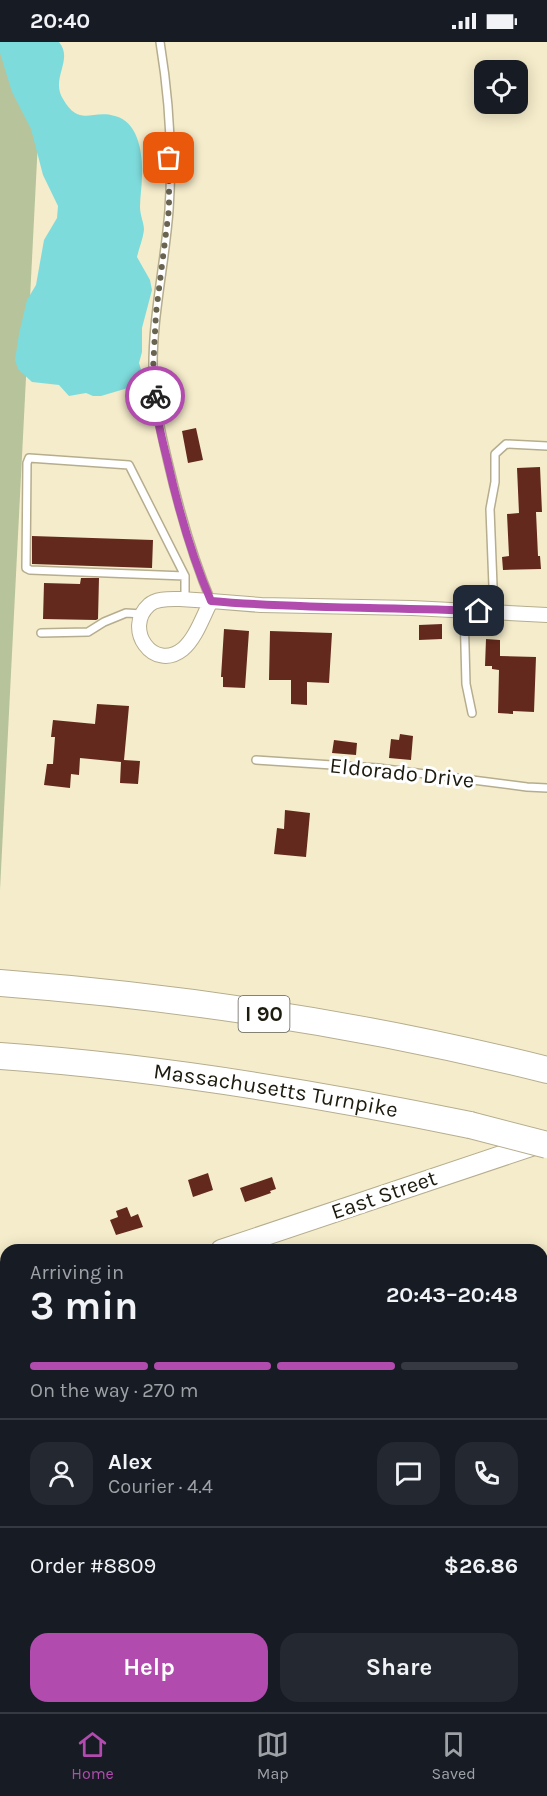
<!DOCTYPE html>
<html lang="en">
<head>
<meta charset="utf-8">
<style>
	body { margin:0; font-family:Karla,sans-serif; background:#242831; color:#f1f3f6; height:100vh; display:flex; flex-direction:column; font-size:22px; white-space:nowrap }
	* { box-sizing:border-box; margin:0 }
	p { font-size:20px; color:#9ea1a6 }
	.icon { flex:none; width:33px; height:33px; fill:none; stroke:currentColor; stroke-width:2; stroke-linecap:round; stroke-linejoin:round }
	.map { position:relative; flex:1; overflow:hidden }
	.side { position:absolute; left:0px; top:1202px; width:548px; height:470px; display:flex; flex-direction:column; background:#171b24; border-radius:18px 18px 0 0; box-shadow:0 3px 15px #0003 }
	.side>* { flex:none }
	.fabs { position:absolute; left:474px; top:18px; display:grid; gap:12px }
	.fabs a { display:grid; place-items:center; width:54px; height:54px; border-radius:12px; background:#171b24; box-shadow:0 3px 15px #0003; font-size:30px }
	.pin { position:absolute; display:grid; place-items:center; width:51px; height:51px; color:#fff; margin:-26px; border-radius:12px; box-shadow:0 3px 9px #0006 }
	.courier { position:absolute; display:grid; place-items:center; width:60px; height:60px; margin:-30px; border:4px solid #b14bae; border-radius:50%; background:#fff; color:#222; box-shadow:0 2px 8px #0007 }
	.headline em { font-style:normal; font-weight:700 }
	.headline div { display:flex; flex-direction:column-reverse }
	.headline { display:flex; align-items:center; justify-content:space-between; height:102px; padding:0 30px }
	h1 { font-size:39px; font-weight:700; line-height:45px }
	.bar { display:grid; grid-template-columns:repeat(4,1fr); gap:9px 6px; align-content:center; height:72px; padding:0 30px }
	.bar i { height:8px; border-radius:4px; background:#363941 }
	.bar .active { background:#b14bae }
	.bar p { grid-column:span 4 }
	.line { display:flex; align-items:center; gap:15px; padding:0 30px; border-top:2px solid #363941 }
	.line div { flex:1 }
	.round { display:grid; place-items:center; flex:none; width:63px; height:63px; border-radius:18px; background:#242831 }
	.primary-button { display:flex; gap:12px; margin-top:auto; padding:12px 30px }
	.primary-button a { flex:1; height:69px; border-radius:18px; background:#b14bae; color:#fff; font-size:24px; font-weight:700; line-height:69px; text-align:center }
	.primary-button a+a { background:#242831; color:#f1f3f6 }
	.status { display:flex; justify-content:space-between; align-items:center; height:42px; padding:0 30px; background:#171b24; direction:ltr }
	.status svg { height:16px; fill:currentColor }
	.tab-bar { display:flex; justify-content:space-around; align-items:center; height:84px; border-top:2px solid #363941; background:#171b24; font-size:16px; color:#9ea1a6 }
	.tab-bar a { display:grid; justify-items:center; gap:3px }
	.tab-bar .active { color:#b14bae }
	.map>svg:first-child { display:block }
	.green { fill:#b7c39a }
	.water { fill:#7edbdc }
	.building { fill:#64291d }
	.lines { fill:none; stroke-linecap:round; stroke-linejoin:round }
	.service-casing { stroke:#b6ad8e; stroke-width:10 }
	.minor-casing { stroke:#b6ad8e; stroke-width:16 }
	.secondary-casing { stroke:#b6ad8e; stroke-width:22 }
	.motorway-casing { stroke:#b6ad8e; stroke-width:28 }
	.service { stroke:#fff; stroke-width:7 }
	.minor { stroke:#fff; stroke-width:14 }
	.secondary { stroke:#fff; stroke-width:20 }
	.motorway { stroke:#fff; stroke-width:26 }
	.motorway-bridge-casing { stroke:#b6ad8e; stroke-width:28; stroke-linecap:butt }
	.motorway-bridge { stroke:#fff; stroke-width:26 }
	.done { stroke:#696450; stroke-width:6; stroke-dasharray:0 10.8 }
	.route { stroke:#b14bae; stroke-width:8 }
	.labels { text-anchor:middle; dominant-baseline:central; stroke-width:6; stroke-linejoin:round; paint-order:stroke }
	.shield { fill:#fff; stroke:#615f56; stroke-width:1.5 }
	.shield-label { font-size:21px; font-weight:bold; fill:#1d1a0e }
	.street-label { font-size:22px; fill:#1d1a0e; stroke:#fff }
</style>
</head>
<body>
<div class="status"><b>20:40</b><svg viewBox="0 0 49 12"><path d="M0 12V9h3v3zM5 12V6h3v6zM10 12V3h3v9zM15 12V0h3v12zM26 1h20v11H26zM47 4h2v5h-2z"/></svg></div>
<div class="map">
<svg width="547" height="1670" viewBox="0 0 547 1670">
	<rect width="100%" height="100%" fill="#f5eccb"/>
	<path class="green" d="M 0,0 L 43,0 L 0,848 Z"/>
	<path class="water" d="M 0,0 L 59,0 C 74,18 50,36 63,57 C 80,86 91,67 115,74 C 139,80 143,113 142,133 C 142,144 140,155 140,165 C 140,173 144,181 144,188 C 143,197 139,206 137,215 L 150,238 L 152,248 L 142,286 L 142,310 L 139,321 L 143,334 L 138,343 L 101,354 L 93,354 L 86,351 L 69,354 L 59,343 L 32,340 L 18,327 L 15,318 L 19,292 L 27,258 L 36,243 L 44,198 L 57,176 L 58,164 L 43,133 L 31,87 L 12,50 L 0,11 Z"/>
	<path class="building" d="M 196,386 L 203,418 L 188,421 L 182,389 Z
		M 540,425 L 542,470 L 536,470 L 538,514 L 540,514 L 541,527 L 503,528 L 502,515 L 509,514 L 507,472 L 519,471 L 517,426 Z
		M 32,494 L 153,498 L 152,526 L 32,522 Z
		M 81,536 L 99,536 L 98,577 L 96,578 L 43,577 L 44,541 L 80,542 Z
		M 442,582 L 442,597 L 419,598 L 419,583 Z
		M 224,587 L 249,589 L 245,646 L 223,645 L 223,635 L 221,635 Z
		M 270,589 L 332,591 L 329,641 L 307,640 L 307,663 L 291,662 L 291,638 L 269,638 Z
		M 486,597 L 500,598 L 500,614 L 536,615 L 534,670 L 513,669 L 513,672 L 498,671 L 499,628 L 492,627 L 492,624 L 485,624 Z
		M 97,662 L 129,664 L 124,718 L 140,719 L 138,742 L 120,741 L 121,720 L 80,716 L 79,733 L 71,732 L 70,746 L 44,743 L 47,722 L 53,722 L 55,695 L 51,695 L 53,678 L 95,682 Z
		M 400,692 L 413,694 L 411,718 L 389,716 L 391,697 L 399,698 Z
		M 334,698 L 357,701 L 356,713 L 332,711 Z
		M 285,768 L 310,771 L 306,815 L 274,812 L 277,786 L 284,787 Z
		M 208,1131 L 213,1148 L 193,1155 L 188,1138 Z
		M 272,1135 L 276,1147 L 270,1149 L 271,1151 L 245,1160 L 240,1146 Z
		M 127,1165 L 131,1175 L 138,1172 L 143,1185 L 116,1193 L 110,1178 L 118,1175 L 116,1169 Z"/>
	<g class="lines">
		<defs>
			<path id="service" d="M 160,0 C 169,55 173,112 169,168 C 165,222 152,276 153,331 C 154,361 161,390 168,420 C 179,467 192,514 211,559
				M 185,534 L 129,423 L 29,416 L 27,421 L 26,526 L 30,528 L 185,534 L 185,557
				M 464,568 L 466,642 L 472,671
				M 494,570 L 490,467 L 495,440 L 495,412 L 506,402 L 547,404
				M 41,591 L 88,590 L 104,580 L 126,571 L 142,572
				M 256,718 L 378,726 L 527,745 L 547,746"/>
			<path id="minor" d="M 180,557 L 211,559 C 203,574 196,596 183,607 C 153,631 123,586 149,563 C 156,556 171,557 180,557 Z
				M 211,559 L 261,563 L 412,566 L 547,573
				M 3,1670 L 6,1609"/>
			<path id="secondary" d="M 221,1208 L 543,1100
				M 0,1280 L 6,1279"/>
			<g id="motorway">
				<path d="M 0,941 C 184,955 368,983 547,1028"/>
				<path id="s1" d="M 0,1014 C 158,1025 315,1051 470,1083"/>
			</g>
		</defs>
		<use href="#service" class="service-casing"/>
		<use href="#minor" class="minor-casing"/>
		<use href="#secondary" class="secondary-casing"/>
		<use href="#motorway" class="motorway-casing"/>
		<use href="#service" class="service"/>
		<use href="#minor" class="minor"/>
		<use href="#secondary" class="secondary"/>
		<use href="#motorway" class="motorway"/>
		<defs>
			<path id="motorway-bridge" d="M 470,1083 L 547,1103"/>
		</defs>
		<use href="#motorway-bridge" class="motorway-bridge-casing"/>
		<use href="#motorway-bridge" class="motorway-bridge"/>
	</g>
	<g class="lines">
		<path class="done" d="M 155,354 L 153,328 L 156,271 L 169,167 L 169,116"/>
		<path class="route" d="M 155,354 C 156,375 162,397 167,417 C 178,466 191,513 211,559 C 300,567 390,565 479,569"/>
	</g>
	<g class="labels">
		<rect class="shield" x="238.5" y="954" width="51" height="36" rx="4.5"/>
		<g class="shield-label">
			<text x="264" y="972">I 90</text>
		</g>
		<g class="street-label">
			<text transform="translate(402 731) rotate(6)">Eldorado Drive</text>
			<text stroke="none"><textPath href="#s1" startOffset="278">Massachusetts Turnpike</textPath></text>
			<text transform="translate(384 1153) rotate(-19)">East Street</text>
		</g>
	</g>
</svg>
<div class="fabs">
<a><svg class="icon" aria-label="locate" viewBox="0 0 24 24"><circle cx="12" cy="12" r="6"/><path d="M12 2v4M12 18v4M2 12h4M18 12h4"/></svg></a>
</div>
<div class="pin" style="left:169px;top:116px;background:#ea580c"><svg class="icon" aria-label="bag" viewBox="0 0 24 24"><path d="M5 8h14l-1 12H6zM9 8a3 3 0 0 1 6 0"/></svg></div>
<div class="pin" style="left:479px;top:569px;background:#1f2937"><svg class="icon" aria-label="home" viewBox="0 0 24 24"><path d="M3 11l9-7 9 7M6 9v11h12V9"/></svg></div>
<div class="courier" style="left:155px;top:354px"><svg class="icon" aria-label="bike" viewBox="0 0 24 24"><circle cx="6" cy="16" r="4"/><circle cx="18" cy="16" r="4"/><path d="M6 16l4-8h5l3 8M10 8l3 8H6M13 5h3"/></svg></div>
<section class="side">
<div class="headline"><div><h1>3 min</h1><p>Arriving in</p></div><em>20:43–20:48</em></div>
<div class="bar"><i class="active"></i><i class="active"></i><i class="active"></i><i></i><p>On the way · 270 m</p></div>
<div class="line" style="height:108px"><a class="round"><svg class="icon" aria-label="person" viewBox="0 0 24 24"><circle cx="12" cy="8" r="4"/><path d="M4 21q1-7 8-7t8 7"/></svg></a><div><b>Alex</b><p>Courier · 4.4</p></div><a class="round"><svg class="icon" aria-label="chat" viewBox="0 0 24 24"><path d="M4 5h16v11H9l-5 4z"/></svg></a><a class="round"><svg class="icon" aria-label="phone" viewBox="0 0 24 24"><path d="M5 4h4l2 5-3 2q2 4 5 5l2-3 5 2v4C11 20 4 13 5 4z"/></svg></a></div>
<div class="line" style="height:78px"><div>Order #8809</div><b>$26.86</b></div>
<div class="primary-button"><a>Help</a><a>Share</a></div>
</section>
</div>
<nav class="tab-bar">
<a class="active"><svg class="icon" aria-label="home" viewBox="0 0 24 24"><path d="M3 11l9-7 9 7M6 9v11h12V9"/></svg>Home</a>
<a><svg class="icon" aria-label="map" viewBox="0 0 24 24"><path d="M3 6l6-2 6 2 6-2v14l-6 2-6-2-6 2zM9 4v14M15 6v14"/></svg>Map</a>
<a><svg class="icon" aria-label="saved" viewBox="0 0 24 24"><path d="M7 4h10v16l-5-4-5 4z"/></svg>Saved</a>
</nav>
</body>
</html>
